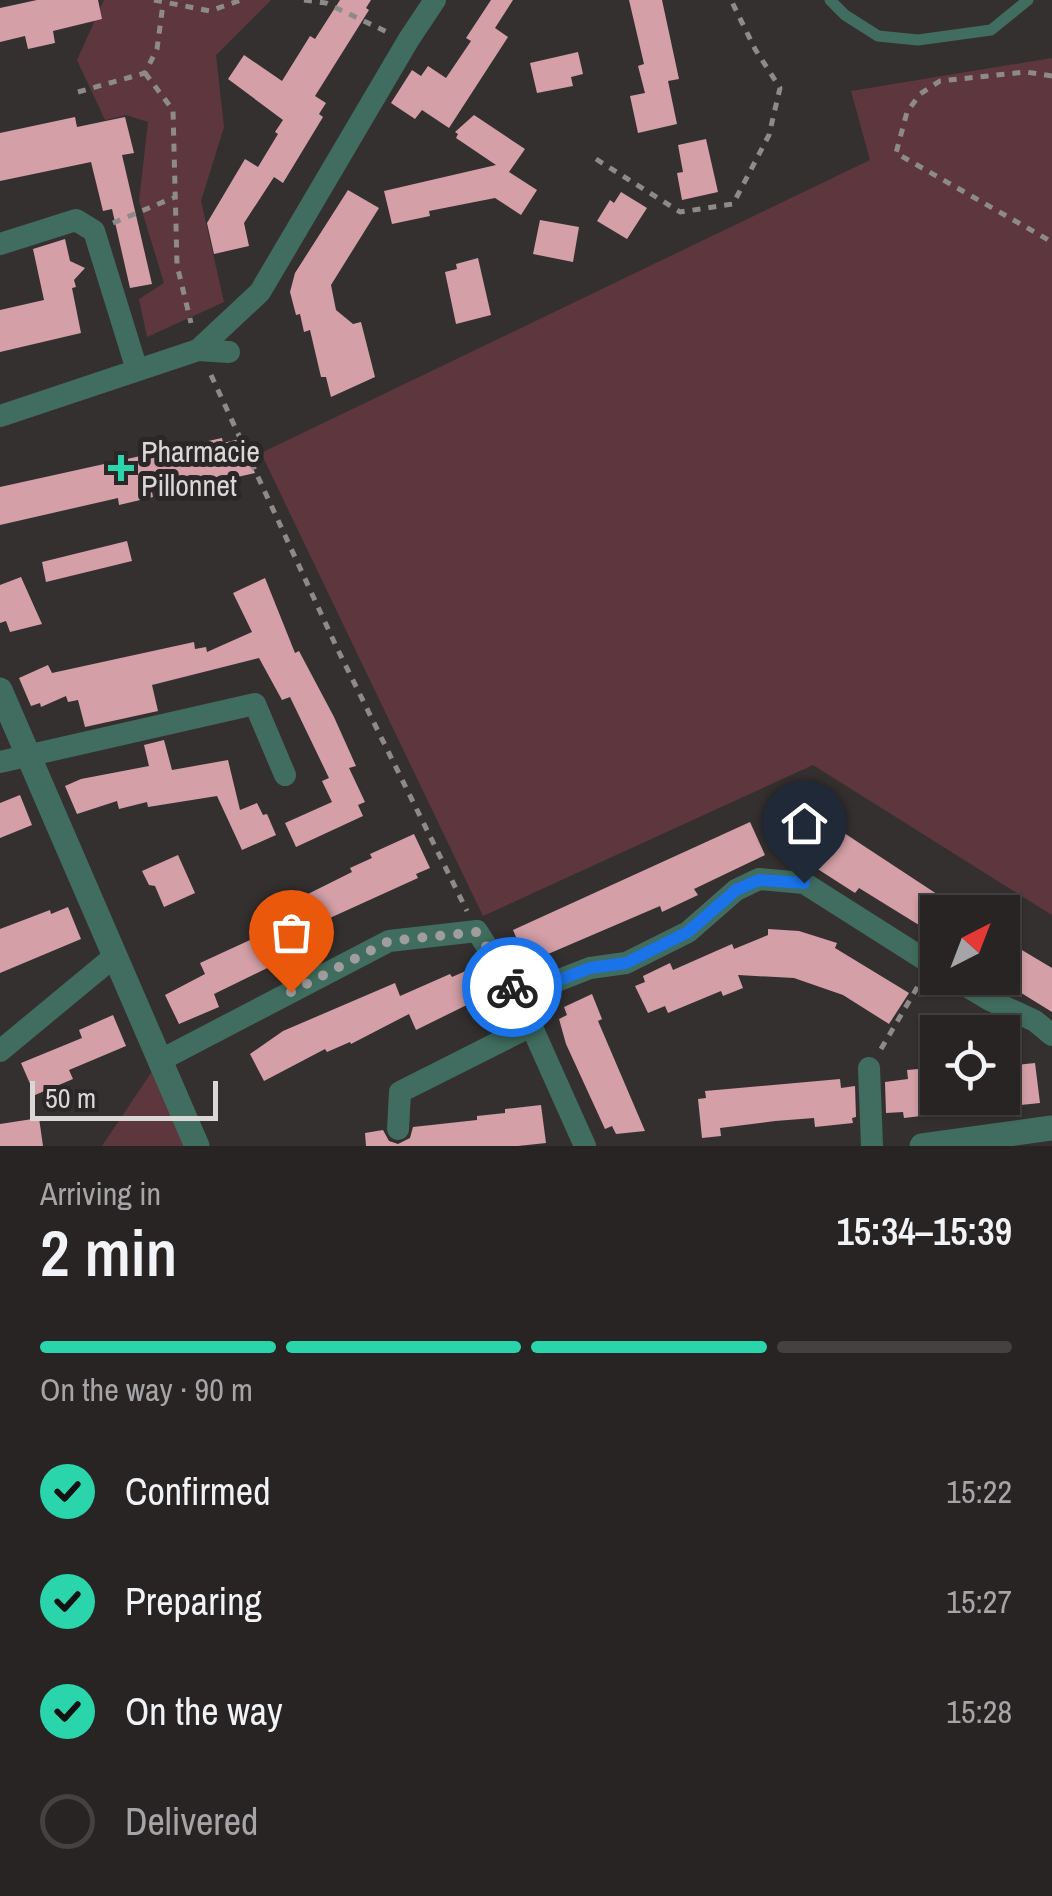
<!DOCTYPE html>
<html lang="en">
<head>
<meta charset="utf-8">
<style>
	body { margin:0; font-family:"Archivo Narrow",sans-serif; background:#343031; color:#f1f3f6; height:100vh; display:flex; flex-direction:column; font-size:38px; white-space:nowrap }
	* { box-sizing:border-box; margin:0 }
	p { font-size:32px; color:#a5a4a6 }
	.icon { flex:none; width:55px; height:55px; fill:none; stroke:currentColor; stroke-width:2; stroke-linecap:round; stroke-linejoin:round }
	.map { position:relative; height:1146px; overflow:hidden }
	.sheet { display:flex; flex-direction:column; background:#282424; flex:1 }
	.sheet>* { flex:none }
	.needle { width:65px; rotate:42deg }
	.controls { position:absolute; left:920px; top:895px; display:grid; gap:20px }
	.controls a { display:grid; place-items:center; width:100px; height:100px; border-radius:0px; background:#282424; box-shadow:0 2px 8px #0004,0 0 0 2px #444141; font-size:50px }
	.scale { position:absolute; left:30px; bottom:25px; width:188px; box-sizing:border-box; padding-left:10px; border:5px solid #dad7d7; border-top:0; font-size:28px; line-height:35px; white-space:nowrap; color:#dad7d7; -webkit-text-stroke:8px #2b2627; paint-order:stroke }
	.pin { position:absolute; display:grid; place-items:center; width:85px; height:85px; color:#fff; margin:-102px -42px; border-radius:50% 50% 50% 0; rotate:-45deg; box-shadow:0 0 10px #0007 }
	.pin .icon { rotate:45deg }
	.courier { position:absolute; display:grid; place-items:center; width:100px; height:100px; margin:-50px; border:8px solid #1a73e8; border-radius:50%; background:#fff; color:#222; box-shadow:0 2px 12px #0007 }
	.overview em { font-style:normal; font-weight:600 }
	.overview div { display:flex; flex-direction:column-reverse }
	.overview { display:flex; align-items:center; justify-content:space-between; height:170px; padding:0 40px }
	h1 { font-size:65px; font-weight:600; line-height:75px }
	.bar { display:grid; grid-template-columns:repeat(4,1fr); gap:15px 10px; align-content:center; height:120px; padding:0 40px }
	.bar i { height:12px; border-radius:8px; background:#444141 }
	.bar .active { background:#2ad5ac }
	.bar p { grid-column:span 4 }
	ol { padding:0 40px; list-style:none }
	li { display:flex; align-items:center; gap:30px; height:110px }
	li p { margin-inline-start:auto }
	li .icon { padding:10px; border-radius:50%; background:#2ad5ac; color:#111; stroke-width:4 }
	li:last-child { color:#a5a4a6 }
	li i { width:55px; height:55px; border:5px solid #444141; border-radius:50% }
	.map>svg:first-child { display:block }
	.green { fill:#5d373d }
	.building { fill:#d49fa7 }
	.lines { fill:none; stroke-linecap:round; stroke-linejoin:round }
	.path { stroke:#8e8a8a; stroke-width:5; stroke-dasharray:8 8; stroke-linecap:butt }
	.service { stroke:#406d5f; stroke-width:11 }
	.minor { stroke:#406d5f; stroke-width:22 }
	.tertiary { stroke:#406d5f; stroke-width:25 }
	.done { stroke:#a09d9d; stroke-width:10; stroke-dasharray:0 18 }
	.route { stroke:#1a73e8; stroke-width:12 }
	.poi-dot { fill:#2ad5ac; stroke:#2b2627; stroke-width:4 }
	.labels { text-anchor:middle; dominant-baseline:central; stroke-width:10; stroke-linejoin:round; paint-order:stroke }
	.poi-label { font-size:30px; fill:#dad7d7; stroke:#2b2627; text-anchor:start }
</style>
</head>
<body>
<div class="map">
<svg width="1052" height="1146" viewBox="0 0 1052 1146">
	<rect width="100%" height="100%" fill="#353030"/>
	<path class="green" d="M 104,0 L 271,0 L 216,55 L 224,127 L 201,201 L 224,302 L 147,337 L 139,299 L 164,283 L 139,201 L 148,122 L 126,115 L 105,120 L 77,60 Z
		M 1052,58 L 1052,915 L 813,765 L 483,916 L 261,453 L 870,160 L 851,91 Z
		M 159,1061 L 197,1146 L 102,1146 Z"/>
	<path class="building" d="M 37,0 L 98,0 L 102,19 L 53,31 L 55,43 L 28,49 L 25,36 L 0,42 L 0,8 Z
		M 340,0 L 371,0 L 366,8 L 369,10 L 315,96 L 326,103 L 319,114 L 323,117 L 283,183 L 274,177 L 244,223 L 249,246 L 214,254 L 207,223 L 245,159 L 258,167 L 278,134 L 275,132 L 283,120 L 228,79 L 244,55 L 282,81 L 310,36 L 315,39 Z
		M 491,0 L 513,0 L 495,28 L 508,37 L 449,128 L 422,110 L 415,119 L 391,103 L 412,70 L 421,76 L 428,66 L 446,78 L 471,41 L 466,38 Z
		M 629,0 L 662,0 L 679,79 L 668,81 L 677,124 L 638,133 L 630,96 L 645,93 L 638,66 L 644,64 Z
		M 578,52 L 583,74 L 571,77 L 573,86 L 537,93 L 530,63 Z
		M 474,115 L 525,149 L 509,172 L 537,190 L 521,215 L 495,198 L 429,211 L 430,216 L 392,224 L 384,191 L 496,165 L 456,138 L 458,134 L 455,132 Z
		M 75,117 L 77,127 L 125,117 L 134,153 L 122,155 L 152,284 L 130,288 L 112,209 L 103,211 L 91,162 L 0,181 L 0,133 Z
		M 706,139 L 718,192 L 682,200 L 677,173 L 683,172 L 678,145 Z
		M 348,190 L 379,208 L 331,285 L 336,310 L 353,324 L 361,322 L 375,377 L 331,397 L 326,377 L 321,377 L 310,330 L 304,332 L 300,314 L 296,315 L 290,292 L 295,273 Z
		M 621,192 L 647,208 L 627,239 L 597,221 L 610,200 L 614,203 Z
		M 540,220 L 579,227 L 573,262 L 533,254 Z
		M 65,239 L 70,261 L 85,268 L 74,280 L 76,287 L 72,288 L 81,333 L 0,352 L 0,310 L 44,300 L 33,249 Z
		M 478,258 L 491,315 L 456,324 L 445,272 L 457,269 L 456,264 Z
		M 222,438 L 223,443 L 240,439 L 255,473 L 233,478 L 231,474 L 160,490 L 152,492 L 153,497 L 119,505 L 118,498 L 0,525 L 0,487 Z
		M 127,541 L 132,561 L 46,582 L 42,562 Z
		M 21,577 L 42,624 L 10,632 L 6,621 L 0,623 L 0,585 Z
		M 265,578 L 295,653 L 299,651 L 334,717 L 356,766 L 349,768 L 365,802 L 358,805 L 363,816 L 296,847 L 285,823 L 332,802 L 322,781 L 329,778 L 290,697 L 282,700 L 259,658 L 152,685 L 158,711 L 85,727 L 78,700 L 68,702 L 66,696 L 41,707 L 40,703 L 31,706 L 19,678 L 48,665 L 52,673 L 194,642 L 195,649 L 206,647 L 207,652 L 252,632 L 233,593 Z
		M 164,740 L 172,770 L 228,760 L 240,810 L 257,803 L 263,815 L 267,814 L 276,835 L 242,850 L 217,796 L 148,807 L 147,802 L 119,809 L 117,801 L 77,814 L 65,786 L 81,779 L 149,766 L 144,745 Z
		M 20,795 L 32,825 L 0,838 L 0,803 Z
		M 800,804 L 946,900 L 927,930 L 859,888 L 855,893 L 774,841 Z
		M 750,822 L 765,855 L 694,889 L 698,895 L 662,912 L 660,906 L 527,963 L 513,930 Z
		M 414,834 L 430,868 L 416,874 L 418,878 L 288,937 L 296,954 L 214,994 L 219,1007 L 179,1024 L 165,995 L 205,974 L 200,963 L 283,925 L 276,910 L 352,872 L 350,868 L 372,858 L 370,854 Z
		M 178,855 L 195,893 L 164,907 L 155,886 L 149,885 L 142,871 Z
		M 68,907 L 81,939 L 0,973 L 0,929 L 50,910 L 51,914 Z
		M 768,929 L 799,931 L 837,943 L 835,948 L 909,993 L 889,1024 L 843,995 L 794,978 L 738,975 L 743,988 L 723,996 L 721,991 L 668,1013 L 665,1006 L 648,1013 L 635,986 L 645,982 L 643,976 L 670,963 L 673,970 L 732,944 L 734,949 L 768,935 Z
		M 1002,938 L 1052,968 L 1052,1012 L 1002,981 Z
		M 468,970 L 481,998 L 416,1030 L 409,1014 L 351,1044 L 350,1042 L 327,1052 L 325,1049 L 264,1081 L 250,1054 L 283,1031 L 395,983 L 400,996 L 450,974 L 452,977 Z
		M 592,994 L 602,1019 L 598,1021 L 645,1131 L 616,1134 L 612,1126 L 605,1129 L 566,1044 L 559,1019 L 567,1015 L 564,1007 Z
		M 113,1015 L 126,1046 L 69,1070 L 73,1079 L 35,1095 L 21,1063 L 82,1038 L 79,1030 Z
		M 1035,1063 L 1040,1103 L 1011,1106 L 1007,1066 Z
		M 930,1068 L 931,1073 L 938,1072 L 938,1114 L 904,1118 L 903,1112 L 886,1113 L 885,1082 L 908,1079 L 907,1070 Z
		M 840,1079 L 841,1088 L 855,1086 L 856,1117 L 852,1118 L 853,1123 L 815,1127 L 814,1118 L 775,1121 L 720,1128 L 721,1136 L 702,1138 L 698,1099 L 706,1098 L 705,1091 Z
		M 541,1105 L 546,1143 L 518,1146 L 366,1146 L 365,1133 L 383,1130 L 389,1141 L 398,1144 L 410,1138 L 413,1127 L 477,1120 L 477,1116 L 505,1113 L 505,1109 Z
		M 39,1118 L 43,1146 L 0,1146 L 0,1124 Z"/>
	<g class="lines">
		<path class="path" d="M 154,0 L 210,11 L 241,0
			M 304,0 L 326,3 L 387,32
			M 145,73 L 173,110 L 177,265 L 191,323
			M 1052,76 L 1026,72 L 940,81 L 920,94 L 907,112 L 896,153 L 1052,242
			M 78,92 L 145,73 L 157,49 L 163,4
			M 596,159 L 680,212 L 733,204 L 769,135 L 780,88 L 755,49 L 731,0
			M 113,223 L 175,197
			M 211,375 L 336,646 L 467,911
			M 881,1049 L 921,981"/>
		<path class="service" d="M 830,0 L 845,15 L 878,36 L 918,40 L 991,30 L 1028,0"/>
		<path class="minor" d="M 0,244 L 76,220 L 94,231 L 137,370
			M 198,350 L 260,292 L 409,39 L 435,0
			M 0,416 L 198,350 L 229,352
			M 0,762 L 255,704 L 285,775
			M 953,978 L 990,1000 L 1035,1021 L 1052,1035
			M 518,996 L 590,968 L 626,963 L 688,932 L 736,890 L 759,879 L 804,883 L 938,968
			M 0,1051 L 116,955
			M 159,1061 L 389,941 L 477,931 L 518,996 L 585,1146
			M 869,1068 L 872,1146
			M 398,1129 L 400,1092 L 531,1026"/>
		<path class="tertiary" d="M 0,690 L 197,1146
			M 922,1146 L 1052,1128"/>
	</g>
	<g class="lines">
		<path class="done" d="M 291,992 L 389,941 L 477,932 L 512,987"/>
		<path class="route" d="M 512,987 L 518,996 L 590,968 L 626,963 L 688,932 L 736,890 L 759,880 L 804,883"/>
	</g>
	<path class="poi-dot" d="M116 453h10v10h10v10h-10v10h-10v-10h-10v-10h10z"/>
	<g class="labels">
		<g class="poi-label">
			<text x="141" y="451">Pharmacie<tspan x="141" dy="34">Pillonnet</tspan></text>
		</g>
	</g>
</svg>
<div class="controls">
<a><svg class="needle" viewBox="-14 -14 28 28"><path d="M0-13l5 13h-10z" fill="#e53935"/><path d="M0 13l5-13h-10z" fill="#a5a4a6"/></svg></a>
<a><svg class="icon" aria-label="locate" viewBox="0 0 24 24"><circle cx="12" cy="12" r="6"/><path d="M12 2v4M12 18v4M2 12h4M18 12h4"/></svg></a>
</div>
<div class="scale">50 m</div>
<div class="pin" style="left:291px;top:992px;background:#ea580c"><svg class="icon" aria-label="bag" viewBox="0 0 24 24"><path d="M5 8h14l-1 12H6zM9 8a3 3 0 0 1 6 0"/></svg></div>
<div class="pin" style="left:804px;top:883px;background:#1f2937"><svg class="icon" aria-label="home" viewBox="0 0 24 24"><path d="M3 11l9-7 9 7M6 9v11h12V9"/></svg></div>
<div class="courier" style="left:512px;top:987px"><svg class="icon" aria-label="bike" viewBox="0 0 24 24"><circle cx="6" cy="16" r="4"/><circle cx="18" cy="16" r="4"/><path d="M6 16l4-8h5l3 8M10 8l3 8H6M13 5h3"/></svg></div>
</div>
<section class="sheet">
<div class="overview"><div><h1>2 min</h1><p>Arriving in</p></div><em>15:34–15:39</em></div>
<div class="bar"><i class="active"></i><i class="active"></i><i class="active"></i><i></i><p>On the way · 90 m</p></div>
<ol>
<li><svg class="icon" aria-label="check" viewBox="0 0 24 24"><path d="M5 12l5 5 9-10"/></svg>Confirmed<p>15:22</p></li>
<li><svg class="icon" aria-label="check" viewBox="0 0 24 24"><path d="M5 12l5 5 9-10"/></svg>Preparing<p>15:27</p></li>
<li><svg class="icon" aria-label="check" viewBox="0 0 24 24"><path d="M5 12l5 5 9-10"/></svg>On the way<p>15:28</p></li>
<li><i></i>Delivered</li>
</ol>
</section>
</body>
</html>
